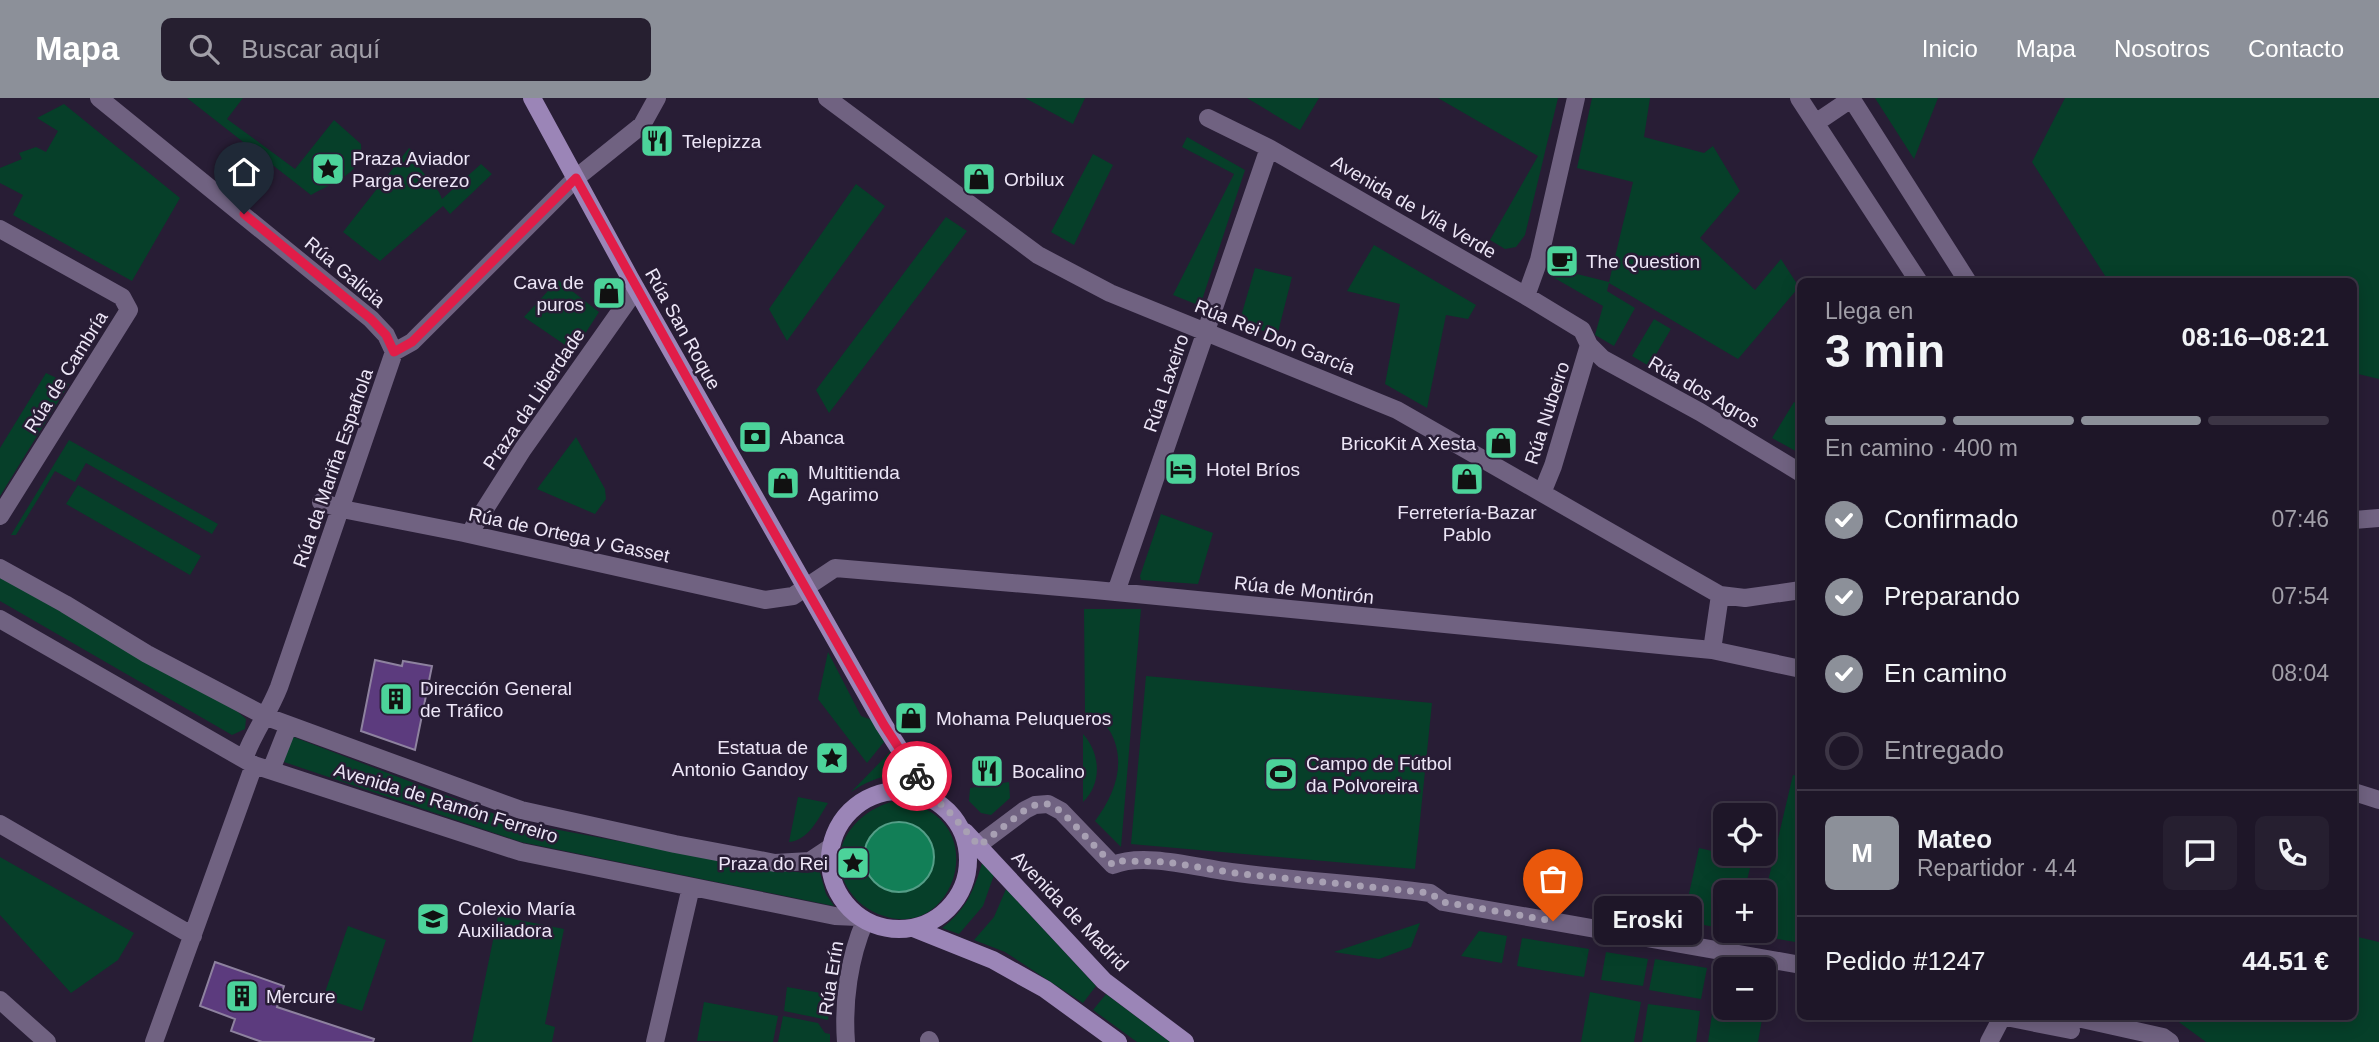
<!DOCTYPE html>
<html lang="es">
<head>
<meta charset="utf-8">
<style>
	body { margin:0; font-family:Helvetica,sans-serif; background:#261f30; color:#f1f3f6; height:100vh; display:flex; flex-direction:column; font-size:26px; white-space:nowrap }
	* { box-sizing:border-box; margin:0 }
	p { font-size:23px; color:#a19fa8 }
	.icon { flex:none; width:38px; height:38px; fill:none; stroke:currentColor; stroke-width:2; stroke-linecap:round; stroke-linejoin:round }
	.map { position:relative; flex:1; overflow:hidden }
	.drawer { position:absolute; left:1797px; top:180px; width:560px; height:742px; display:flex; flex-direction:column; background:#1e1628; border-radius:10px; box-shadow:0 4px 18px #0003,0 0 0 2px #3c3545 }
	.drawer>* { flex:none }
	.fabs { position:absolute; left:1713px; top:705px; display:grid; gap:14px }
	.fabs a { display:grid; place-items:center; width:63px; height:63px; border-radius:10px; background:#1e1628; box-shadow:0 4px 18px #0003,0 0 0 2px #3c3545; font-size:35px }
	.pin { position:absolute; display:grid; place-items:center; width:60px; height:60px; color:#fff; margin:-72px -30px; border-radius:50% 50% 50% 0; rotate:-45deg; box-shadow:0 0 7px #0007 }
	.pin .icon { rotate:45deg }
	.courier { position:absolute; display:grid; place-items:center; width:70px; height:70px; margin:-35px; border:5px solid #e11d48; border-radius:50%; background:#fff; color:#222; box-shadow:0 2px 9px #0007 }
	.bubble { position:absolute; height:49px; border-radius:10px; background:#1e1628; box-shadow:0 4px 18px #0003,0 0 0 2px #3c3545; font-size:23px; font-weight:700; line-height:49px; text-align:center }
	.headline em { font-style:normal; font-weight:700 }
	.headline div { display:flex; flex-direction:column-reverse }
	.headline { display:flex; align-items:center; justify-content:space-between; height:119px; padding:0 28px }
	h1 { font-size:46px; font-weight:700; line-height:52px }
	.bar { display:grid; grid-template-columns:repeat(4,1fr); gap:10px 7px; align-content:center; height:84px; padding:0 28px }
	.bar i { height:9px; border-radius:5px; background:#3c3545 }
	.bar .on { background:#8c9099 }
	.bar p { grid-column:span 4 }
	.line { display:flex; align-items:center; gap:18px; padding:0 28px; border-top:2px solid #3c3545 }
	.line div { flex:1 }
	.round { display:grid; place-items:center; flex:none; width:74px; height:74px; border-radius:10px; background:#261f30 }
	ol { padding:0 28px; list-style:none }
	li { display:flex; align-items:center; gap:21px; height:77px }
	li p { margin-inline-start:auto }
	li .icon { padding:7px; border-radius:50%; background:#8c9099; color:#fff; stroke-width:4 }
	li:last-child { color:#a19fa8 }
	li i { width:38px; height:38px; border:4px solid #3c3545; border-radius:50% }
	header { display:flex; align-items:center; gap:42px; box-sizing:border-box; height:98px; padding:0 35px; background:#8c9099; color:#fff }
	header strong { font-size:33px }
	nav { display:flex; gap:38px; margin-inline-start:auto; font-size:24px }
	.search { width:490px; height:63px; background:#261f30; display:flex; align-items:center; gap:18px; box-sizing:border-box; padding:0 24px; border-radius:10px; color:#a19fa8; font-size:26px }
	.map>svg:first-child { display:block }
	.green { fill:#063f29; fill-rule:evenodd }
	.water { fill:#127f57; stroke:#549e87; stroke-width:2 }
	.building { fill:#5c3b7e; stroke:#8e829f; stroke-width:2 }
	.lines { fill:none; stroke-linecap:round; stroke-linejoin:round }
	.street { stroke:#706281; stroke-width:18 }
	.secondary { stroke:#9b85b7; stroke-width:18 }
	.done { stroke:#a8a0b3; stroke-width:7; stroke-dasharray:0 12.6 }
	.route { stroke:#e11d48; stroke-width:9 }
	.labels { text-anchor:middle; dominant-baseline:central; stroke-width:5; stroke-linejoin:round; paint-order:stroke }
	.poi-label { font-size:19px; fill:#ede6f7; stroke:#281d35; text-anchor:start }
	.street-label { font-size:19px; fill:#ede6f7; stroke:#281d35 }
</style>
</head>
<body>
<header>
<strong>Mapa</strong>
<div class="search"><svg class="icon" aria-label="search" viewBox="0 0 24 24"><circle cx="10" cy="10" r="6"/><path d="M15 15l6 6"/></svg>Buscar aquí</div>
<nav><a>Inicio</a><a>Mapa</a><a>Nosotros</a><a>Contacto</a></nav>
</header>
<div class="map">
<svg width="2379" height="944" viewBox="0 0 2379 944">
	<rect width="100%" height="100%" fill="#281d35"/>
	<path class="green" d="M 187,0 L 243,0 L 227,21 L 295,71 L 334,22 L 361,46 C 364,76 333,84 311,97 Z
		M 1025,0 L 1085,0 L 1073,26 Z
		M 1247,0 L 1319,0 L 1300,32 Z
		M 1438,0 L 1558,0 L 1525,137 L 1516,149 L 1505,151 L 1490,142 L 1538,58 Z
		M 1592,0 L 1650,0 L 1644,39 L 1704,55 L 1713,48 L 1740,93 L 1700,140 L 1755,192 L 1781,161 L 1799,189 L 1738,261 L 1609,185 L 1607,193 L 1635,210 L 1614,248 L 1595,237 L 1603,208 L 1551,178 L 1553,170 L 1609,184 L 1633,84 L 1577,70 Z
		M 1875,0 L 1938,0 L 1914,61 Z
		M 2065,0 L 2379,0 L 2379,281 L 2354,275 L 2354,184 L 2109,184 L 2032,64 Z
		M 64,6 L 180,100 L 132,183 L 13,117 L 23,97 L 0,85 L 0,70 L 22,61 L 19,55 L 36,49 L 46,54 L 58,33 L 37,20 Z
		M 1187,39 L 1245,72 L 1201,205 L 1198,207 L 1173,197 L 1234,76 L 1182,49 Z
		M 409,50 L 414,54 L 410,58 L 439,94 L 442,101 L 481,66 L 492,76 L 450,116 L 443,108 L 380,163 L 343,134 Z
		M 1093,56 L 1113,67 L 1074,147 L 1051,134 Z
		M 856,86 L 885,108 L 787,243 L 769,211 Z
		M 946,119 L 967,133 L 829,315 L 816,292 Z
		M 1374,147 L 1476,207 L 1468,221 L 1446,217 L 1427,310 L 1385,286 L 1400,206 L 1347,193 Z
		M 1255,170 L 1292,179 L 1277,238 L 1245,226 L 1242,215 Z
		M 558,182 L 599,214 L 574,253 L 524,219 Z
		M 1654,221 L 1671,231 L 1649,268 L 1632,258 Z
		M 46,275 L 69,286 L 0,398 L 0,350 Z
		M 1794,304 L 1801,308 L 1801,356 L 1772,340 Z
		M 576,339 L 605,391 L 606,401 L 595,416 L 537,391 Z
		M 69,342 L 218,426 L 212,436 L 86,365 L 75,384 L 55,373 L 16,437 L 11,437 Z
		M 78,387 L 201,458 L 190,477 L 66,406 Z
		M 1161,416 L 1213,435 L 1198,486 L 1141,482 L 1140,478 Z
		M 0,479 L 238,614 L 246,621 L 245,631 L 232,637 L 0,503 Z
		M 1084,511 L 1141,511 L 1121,749 L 1095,723 C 1114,698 1127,666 1111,635 C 1107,627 1094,620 1085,615 Z
		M 828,554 L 861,618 L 872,622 L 884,644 L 867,665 L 818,601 Z
		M 1146,578 L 1432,605 L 1415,771 L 1131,746 Z
		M 1083,636 C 1101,656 1102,686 1083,704 Z
		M 291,638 L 516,724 L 773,772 L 808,775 L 819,771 L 826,796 L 834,808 L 521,744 L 284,664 Z
		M 890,654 L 907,679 C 887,674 868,683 851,694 Z
		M 1793,677 L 1801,679 L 1801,845 L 1755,837 L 1756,833 L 1764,833 L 1764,800 Z
		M 1009,684 L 1010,700 L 991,717 L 981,715 L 969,703 L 970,690 Z
		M 798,699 L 828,705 C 818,721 809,742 789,744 Z
		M 891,704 C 996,706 960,844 884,818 C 868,813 856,804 847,789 C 826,751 854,715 891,704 ZM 895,724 L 933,749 L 932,772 L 918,789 L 865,768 C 863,745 873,731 895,724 Z
		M 1699,750 L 1752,762 L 1744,794 L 1726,794 L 1725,831 L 1683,823 Z
		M 0,759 L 134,835 L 118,862 L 71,895 L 0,817 Z
		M 982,765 L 994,777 L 983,808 L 959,836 L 942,830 C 965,813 974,793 982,765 Z
		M 1006,791 L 1096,888 L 1083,905 L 1005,854 L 974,842 L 994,819 Z
		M 498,818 L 564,831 L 545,926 L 555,929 L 552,944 L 472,944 Z
		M 1420,825 L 1411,849 L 1379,861 L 1334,854 Z
		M 348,828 L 386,842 L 362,913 L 323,900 Z
		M 1479,833 L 1507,838 L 1502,865 L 1461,858 Z
		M 2354,838 L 2379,844 L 2379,944 L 2206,944 L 2172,919 L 2354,919 Z
		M 1522,840 L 1589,851 L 1584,879 L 1517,868 Z
		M 1606,854 L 1648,861 L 1643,888 L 1601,882 Z
		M 1655,861 L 1707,870 L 1701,901 L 1649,892 Z
		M 1718,875 L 1725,876 L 1726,910 L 1764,910 L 1758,944 L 1708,944 Z
		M 787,889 L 832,897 L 828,922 L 784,913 Z
		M 1590,894 L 1641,904 L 1634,944 L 1581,944 Z
		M 1106,896 L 1170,944 L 1137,944 L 1093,912 Z
		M 704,904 L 778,918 L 773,944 L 697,943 Z
		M 1648,906 L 1700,913 L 1696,944 L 1642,944 Z
		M 783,918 L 818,925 L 825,935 L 830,936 L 830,944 L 778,944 Z"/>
	<path class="water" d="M864 759a35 35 0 1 1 70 0a35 35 0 1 1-70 0Z"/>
	<path class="building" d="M 375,562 L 402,568 L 403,563 L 432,568 L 415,652 L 361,633 Z
		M 215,864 L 284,888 L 277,909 L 374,941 L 373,944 L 262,944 L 231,933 L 235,921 L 200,908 Z"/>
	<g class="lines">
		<path class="street" d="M 99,0 L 371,221 L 386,237 L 394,254
			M 827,0 L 1038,157 L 1110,195 L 1397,312 L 1720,497 L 1745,500 L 1801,492
			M 1799,0 L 1919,184
			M 1851,0 L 1968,184
			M 1208,20 L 1269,50 L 1526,198 L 1582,232 L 1589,247 L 1603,261 L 1700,314 L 1801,375
			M 1817,24 L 1851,1
			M 0,131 L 122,199 L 129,212 L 0,418
			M 1526,198 L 1539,162 L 1576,0
			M 394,254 L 412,244 L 576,80 L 642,27 L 657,0
			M 1542,395 L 1553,368 L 1589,247
			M 321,404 L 342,411 L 464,435 L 765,502 L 793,498 L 835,470 L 1095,492 L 1670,548 L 1712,552 L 1801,571
			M 2354,422 L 2379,420
			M 469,436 L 523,351 L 636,191
			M 0,470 L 65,506 L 147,556 L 267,619 L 521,712 L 675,746 L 775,765 L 810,763 L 831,749
			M 1116,494 L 1269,50
			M 0,521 L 254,667 L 521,754 L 835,818 L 858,819
			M 1712,552 L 1720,497
			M 244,661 C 253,635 269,615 279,589 L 394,254
			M 271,672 L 288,629
			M 2354,694 L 2379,702
			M 0,726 L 193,838
			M 969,754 L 1025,712 L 1035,707 L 1048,706 L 1061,713 L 1113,767 C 1144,754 1198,770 1231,774 C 1297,783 1364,786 1430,795 L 1443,804 L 1801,867
			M 0,902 L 47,944
			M 2006,919 L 2071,932
			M 2073,919 L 2163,939 L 2170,944
			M 929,942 L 930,944
			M 154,944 L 254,667
			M 655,944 L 691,789
			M 846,944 C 843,904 849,860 865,823
			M 1989,944 L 2002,919"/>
		<path class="secondary" d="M 532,0 L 630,180 L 884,627 L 931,700
			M830 762a69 69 0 1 1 138 0a69 69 0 1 1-138 0Z
			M 965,734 L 1104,883 L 1185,944
			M 913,830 L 993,862 L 1045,891 L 1118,944"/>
	</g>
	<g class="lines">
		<path class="done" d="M 917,678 L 931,700 L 944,708 L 979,748 L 1025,712 L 1035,707 L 1048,706 L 1061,713 L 1113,767 L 1122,763 L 1167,764 L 1234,775 L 1430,795 L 1443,804 L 1553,823"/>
		<path class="route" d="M 244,116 L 371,221 L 386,237 L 394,254 L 412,244 L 576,80 L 727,352 L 884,627 L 917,678"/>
	</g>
	<defs>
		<symbol id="restaurant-square" viewBox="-11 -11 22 22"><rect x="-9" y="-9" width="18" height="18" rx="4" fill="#4cd39a" stroke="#281d35"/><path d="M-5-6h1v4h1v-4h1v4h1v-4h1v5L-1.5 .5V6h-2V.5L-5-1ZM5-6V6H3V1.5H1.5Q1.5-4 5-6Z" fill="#111"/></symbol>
		<symbol id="sight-square" viewBox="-11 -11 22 22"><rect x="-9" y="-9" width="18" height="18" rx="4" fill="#4cd39a" stroke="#281d35"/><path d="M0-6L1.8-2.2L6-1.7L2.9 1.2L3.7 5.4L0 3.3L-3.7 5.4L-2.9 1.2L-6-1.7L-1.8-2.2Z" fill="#111"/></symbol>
		<symbol id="shop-square" viewBox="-11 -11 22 22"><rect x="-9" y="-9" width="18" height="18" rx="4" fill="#4cd39a" stroke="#281d35"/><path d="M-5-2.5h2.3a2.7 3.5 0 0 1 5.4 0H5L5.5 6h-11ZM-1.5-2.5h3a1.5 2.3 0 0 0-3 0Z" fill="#111"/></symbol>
		<symbol id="cafe-square" viewBox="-11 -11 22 22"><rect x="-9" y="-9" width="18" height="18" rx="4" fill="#4cd39a" stroke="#281d35"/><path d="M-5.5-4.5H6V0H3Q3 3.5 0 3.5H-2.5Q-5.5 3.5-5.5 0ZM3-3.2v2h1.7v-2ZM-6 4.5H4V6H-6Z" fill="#111"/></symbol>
		<symbol id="bank-square" viewBox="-11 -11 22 22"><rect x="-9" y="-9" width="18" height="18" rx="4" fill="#4cd39a" stroke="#281d35"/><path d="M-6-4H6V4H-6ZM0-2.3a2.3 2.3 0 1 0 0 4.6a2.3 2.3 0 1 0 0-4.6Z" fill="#111"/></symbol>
		<symbol id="hotel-square" viewBox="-11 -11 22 22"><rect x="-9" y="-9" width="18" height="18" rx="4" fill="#4cd39a" stroke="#281d35"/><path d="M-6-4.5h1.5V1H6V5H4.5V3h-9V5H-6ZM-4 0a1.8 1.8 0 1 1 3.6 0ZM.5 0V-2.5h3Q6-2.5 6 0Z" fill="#111"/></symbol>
		<symbol id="building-square" viewBox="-11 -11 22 22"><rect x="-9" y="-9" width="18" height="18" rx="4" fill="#4cd39a" stroke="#281d35"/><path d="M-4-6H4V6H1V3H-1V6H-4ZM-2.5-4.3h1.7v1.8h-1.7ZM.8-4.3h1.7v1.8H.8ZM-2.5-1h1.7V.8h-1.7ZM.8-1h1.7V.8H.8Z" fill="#111"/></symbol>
		<symbol id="stadium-square" viewBox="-11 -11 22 22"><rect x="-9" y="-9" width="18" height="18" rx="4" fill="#4cd39a" stroke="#281d35"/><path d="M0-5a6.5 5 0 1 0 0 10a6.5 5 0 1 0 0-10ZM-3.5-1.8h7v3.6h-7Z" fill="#111"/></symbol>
		<symbol id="school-square" viewBox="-11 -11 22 22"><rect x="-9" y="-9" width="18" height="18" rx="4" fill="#4cd39a" stroke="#281d35"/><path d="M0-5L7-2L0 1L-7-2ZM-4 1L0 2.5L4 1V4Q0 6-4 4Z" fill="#111"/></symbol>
	</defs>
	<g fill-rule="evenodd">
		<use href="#restaurant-square" x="638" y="24" width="38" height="38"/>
		<use href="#sight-square" x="309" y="52" width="38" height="38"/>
		<use href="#shop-square" x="960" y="62" width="38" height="38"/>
		<use href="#cafe-square" x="1543" y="144" width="38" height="38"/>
		<use href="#shop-square" x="590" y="176" width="38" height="38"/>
		<use href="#bank-square" x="736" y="320" width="38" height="38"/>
		<use href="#shop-square" x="1482" y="326" width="38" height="38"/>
		<use href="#hotel-square" x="1162" y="352" width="38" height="38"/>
		<use href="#shop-square" x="1448" y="362" width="38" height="38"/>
		<use href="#shop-square" x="764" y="366" width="38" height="38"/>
		<use href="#building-square" x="377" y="582" width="38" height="38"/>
		<use href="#shop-square" x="892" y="601" width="38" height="38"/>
		<use href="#sight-square" x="813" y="641" width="38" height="38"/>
		<use href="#restaurant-square" x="968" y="654" width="38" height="38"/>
		<use href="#stadium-square" x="1262" y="657" width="38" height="38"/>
		<use href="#sight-square" x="834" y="746" width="38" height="38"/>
		<use href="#school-square" x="414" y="802" width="38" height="38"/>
		<use href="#building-square" x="223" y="879" width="38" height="38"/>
	</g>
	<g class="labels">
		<g class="poi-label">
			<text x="682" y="43">Telepizza</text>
			<text x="352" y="60">Praza Aviador<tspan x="352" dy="22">Parga Cerezo</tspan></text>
			<text x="1004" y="81">Orbilux</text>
			<text x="1586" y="163">The Question</text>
			<text x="584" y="184" text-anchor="end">Cava de<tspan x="584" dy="22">puros</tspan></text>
			<text x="780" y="339">Abanca</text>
			<text x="1476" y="345" text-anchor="end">BricoKit A Xesta</text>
			<text x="1206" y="371">Hotel Bríos</text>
			<text x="808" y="374">Multitienda<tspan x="808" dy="22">Agarimo</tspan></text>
			<text x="1467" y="414" text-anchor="middle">Ferretería-Bazar<tspan x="1467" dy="22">Pablo</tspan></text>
			<text x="420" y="590">Dirección General<tspan x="420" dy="22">de Tráfico</tspan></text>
			<text x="936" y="620">Mohama Peluqueros</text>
			<text x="808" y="649" text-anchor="end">Estatua de<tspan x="808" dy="22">Antonio Gandoy</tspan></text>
			<text x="1306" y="665">Campo de Fútbol<tspan x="1306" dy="22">da Polvoreira</tspan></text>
			<text x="1012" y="673">Bocalino</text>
			<text x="828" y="765" text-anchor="end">Praza do Rei</text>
			<text x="458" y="810">Colexio María<tspan x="458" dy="22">Auxiliadora</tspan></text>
			<text x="266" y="898">Mercure</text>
		</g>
		<g class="street-label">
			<text transform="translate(1414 109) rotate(30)">Avenida de Vila Verde</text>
			<text transform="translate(345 174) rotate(40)">Rúa Galicia</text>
			<text transform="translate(683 231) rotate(61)">Rúa San Roque</text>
			<text transform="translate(1275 239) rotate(22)">Rúa Rei Don García</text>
			<text transform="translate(66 274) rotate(-58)">Rúa de Cambría</text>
			<text transform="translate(1166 285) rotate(-71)">Rúa Laxeiro</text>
			<text transform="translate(1704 294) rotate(30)">Rúa dos Agros</text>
			<text transform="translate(534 301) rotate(-56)">Praza da Liberdade</text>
			<text transform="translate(1547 315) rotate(-72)">Rúa Nubeiro</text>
			<text transform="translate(333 370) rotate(-71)">Rúa da Mariña Española</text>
			<text transform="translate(569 437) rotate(12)">Rúa de Ortega y Gasset</text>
			<text transform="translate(1304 492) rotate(6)">Rúa de Montirón</text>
			<text transform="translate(446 705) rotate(17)">Avenida de Ramón Ferreiro</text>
			<text transform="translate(1070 813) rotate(46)">Avenida de Madrid</text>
			<text transform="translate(831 880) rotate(-81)">Rúa Erín</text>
		</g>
	</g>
</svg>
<div class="fabs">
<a><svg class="icon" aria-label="locate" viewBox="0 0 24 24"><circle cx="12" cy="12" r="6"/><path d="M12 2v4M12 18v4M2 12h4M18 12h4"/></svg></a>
<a>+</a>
<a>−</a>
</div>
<div class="pin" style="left:1553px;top:823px;background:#ea580c"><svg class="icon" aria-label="bag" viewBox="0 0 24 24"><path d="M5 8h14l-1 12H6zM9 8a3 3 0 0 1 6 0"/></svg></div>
<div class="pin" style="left:244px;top:116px;background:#1f2937"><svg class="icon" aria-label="home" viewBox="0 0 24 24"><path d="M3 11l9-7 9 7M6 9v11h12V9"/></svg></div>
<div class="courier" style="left:917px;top:678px"><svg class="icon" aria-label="bike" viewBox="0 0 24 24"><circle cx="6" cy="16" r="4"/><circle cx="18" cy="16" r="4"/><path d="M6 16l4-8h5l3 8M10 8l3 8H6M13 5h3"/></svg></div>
<div class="bubble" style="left:1594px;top:798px;width:108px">Eroski</div>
<section class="drawer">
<div class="headline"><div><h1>3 min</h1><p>Llega en</p></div><em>08:16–08:21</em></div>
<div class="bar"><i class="on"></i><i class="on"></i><i class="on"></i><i></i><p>En camino · 400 m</p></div>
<ol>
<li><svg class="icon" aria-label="check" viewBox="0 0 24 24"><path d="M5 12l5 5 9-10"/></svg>Confirmado<p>07:46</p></li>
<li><svg class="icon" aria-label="check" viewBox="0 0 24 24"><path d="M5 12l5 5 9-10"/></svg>Preparando<p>07:54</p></li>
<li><svg class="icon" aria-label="check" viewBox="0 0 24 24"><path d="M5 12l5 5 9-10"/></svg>En camino<p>08:04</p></li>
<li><i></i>Entregado</li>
</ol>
<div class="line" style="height:126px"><b class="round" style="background:#8c9099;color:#fff">M</b><div><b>Mateo</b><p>Repartidor · 4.4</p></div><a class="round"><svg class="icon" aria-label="chat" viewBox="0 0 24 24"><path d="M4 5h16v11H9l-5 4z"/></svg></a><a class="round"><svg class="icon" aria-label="phone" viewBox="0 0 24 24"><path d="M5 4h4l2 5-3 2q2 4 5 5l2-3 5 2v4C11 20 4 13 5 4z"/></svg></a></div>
<div class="line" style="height:91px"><div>Pedido #1247</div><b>44.51 €</b></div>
</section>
</div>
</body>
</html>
